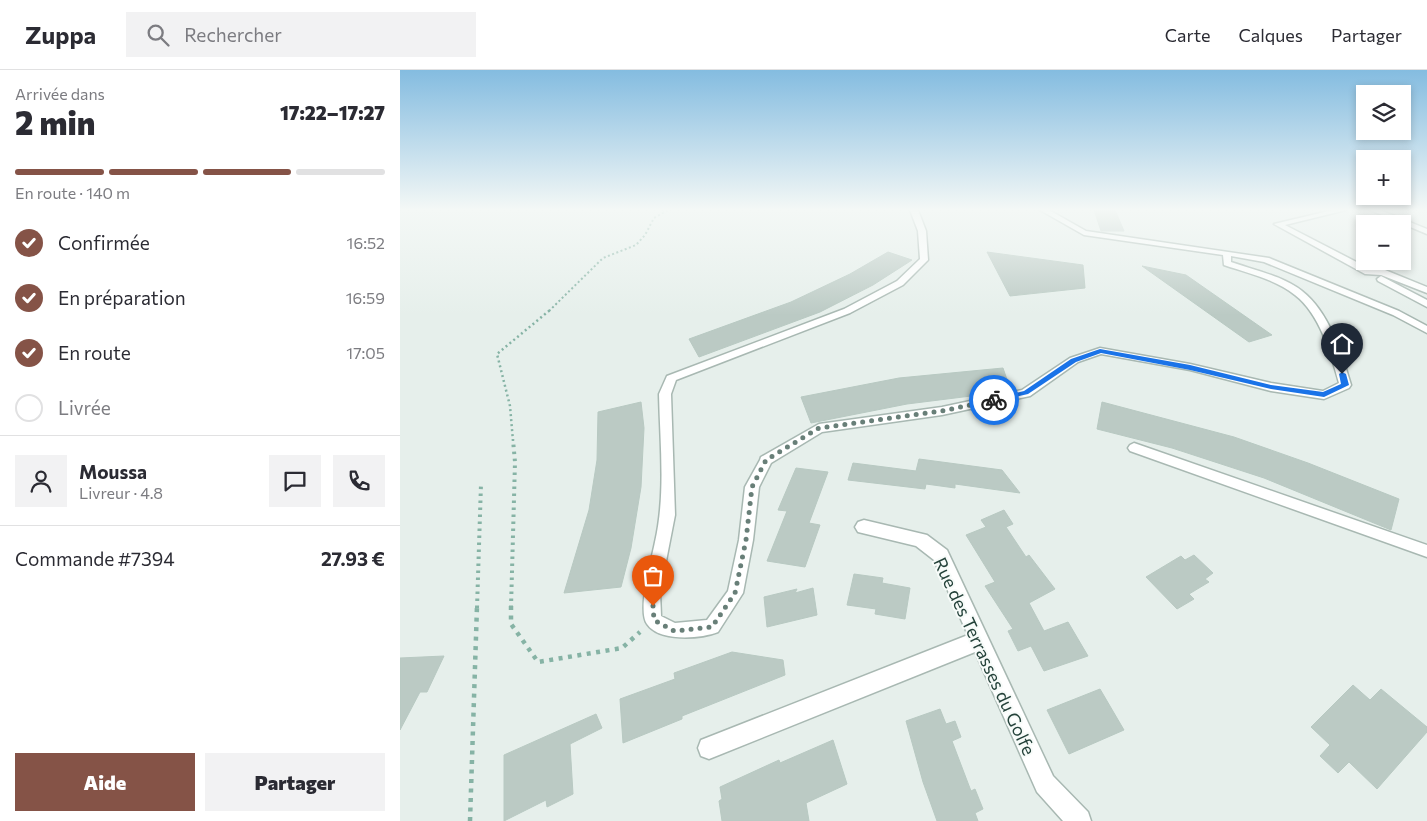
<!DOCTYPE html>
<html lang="fr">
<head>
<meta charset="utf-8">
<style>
	body { margin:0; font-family:Commissioner,sans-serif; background:#f2f2f3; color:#2b2b33; height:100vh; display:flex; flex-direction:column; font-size:19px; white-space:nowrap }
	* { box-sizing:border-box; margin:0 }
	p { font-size:16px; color:#7c7c81 }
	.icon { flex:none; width:28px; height:28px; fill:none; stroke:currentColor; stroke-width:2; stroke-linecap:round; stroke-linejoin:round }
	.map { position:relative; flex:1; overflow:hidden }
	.details { display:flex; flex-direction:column; background:#fff; width:400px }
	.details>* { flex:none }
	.tools { position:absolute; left:956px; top:15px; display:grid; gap:10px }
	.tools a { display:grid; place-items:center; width:55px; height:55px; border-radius:0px; background:#fff; box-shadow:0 2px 8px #0003; font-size:25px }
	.pin { position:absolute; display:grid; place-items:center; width:42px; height:42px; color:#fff; margin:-51px -21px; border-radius:50% 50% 50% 0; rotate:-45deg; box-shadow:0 0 5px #0007 }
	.pin .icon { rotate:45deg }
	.courier { position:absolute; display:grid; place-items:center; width:50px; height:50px; margin:-25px; border:4px solid #1a73e8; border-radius:50%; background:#fff; color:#222; box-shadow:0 1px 6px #0007 }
	.overview em { font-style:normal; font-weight:800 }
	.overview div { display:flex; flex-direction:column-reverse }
	.overview { display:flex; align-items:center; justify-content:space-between; height:85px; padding:0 15px }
	h1 { font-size:32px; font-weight:800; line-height:38px }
	.bar { display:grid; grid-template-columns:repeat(4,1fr); gap:8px 5px; align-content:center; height:60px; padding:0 15px }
	.bar i { height:6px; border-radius:4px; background:#e1e1e2 }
	.bar .selected { background:#855347 }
	.bar p { grid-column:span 4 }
	.line { display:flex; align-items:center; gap:12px; padding:0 15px; border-top:1px solid #e1e1e2 }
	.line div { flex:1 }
	.round { display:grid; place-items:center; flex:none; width:52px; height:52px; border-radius:0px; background:#f2f2f3 }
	ol { padding:0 15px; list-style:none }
	li { display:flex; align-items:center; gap:15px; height:55px }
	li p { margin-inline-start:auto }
	li .icon { padding:5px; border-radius:50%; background:#855347; color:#fff; stroke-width:4 }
	li:last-child { color:#7c7c81 }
	li i { width:28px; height:28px; border:2px solid #e1e1e2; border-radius:50% }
	.button { display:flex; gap:10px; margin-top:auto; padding:10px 15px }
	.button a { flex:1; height:58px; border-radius:0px; background:#855347; color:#fff; font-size:20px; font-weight:800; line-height:58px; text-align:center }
	.button a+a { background:#f2f2f3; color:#2b2b33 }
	header { display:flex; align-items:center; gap:30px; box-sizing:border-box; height:70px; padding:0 25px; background:#fff; border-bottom:1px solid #e1e1e2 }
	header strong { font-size:24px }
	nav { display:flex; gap:28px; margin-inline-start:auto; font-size:18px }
	.search { width:350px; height:45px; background:#f2f2f3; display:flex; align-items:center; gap:12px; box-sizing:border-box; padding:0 18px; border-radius:0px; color:#7c7c81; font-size:19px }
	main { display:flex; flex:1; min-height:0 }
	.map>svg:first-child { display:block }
	.building { fill:#bbcac4; stroke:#b8c9c2 }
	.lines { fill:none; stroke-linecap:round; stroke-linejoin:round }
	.lane-casing { stroke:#a8b8b2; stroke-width:3 }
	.street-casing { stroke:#a8b8b2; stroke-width:3 }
	.path-far3 { stroke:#86b3a5; stroke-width:2; stroke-dasharray:2 2.5; stroke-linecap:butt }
	.path-far2 { stroke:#86b3a5; stroke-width:2.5; stroke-dasharray:2 3; stroke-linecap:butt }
	.path-far1 { stroke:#86b3a5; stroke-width:4; stroke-dasharray:2.5 4.5; stroke-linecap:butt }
	.path { stroke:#86b3a5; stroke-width:4.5; stroke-dasharray:4 5.5; stroke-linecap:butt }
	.lane { fill:#fff; fill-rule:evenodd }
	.street { fill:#fff; fill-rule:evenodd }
	.route { fill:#1a73e8 }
	.done { stroke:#687f78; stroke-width:5; stroke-dasharray:0 9 }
	.labels { text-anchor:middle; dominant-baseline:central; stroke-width:4; stroke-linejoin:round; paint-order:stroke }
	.near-street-label { font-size:18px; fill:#24423a; stroke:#f7fbf9 }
</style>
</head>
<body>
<header>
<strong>Zuppa</strong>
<div class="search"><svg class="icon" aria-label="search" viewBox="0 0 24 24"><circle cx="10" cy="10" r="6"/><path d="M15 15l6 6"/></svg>Rechercher</div>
<nav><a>Carte</a><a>Calques</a><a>Partager</a></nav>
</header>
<main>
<section class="details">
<div class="overview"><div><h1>2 min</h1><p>Arrivée dans</p></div><em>17:22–17:27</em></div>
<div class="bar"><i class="selected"></i><i class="selected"></i><i class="selected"></i><i></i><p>En route · 140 m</p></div>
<ol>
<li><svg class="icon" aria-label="check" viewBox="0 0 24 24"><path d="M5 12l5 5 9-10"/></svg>Confirmée<p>16:52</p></li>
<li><svg class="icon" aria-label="check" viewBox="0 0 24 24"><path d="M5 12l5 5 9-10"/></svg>En préparation<p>16:59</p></li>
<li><svg class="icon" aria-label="check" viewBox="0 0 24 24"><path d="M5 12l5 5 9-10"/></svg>En route<p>17:05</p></li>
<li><i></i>Livrée</li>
</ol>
<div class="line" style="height:90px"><a class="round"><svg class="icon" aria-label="person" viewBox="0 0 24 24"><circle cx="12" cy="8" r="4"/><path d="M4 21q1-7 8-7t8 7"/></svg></a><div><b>Moussa</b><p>Livreur · 4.8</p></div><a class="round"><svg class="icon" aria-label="chat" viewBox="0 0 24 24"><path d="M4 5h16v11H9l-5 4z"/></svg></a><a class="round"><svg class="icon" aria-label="phone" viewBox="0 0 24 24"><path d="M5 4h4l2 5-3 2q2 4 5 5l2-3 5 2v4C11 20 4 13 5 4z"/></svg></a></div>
<div class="line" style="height:65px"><div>Commande #7394</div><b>27.93 €</b></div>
<div class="button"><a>Aide</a><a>Partager</a></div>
</section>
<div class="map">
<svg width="1027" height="751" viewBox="0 0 1027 751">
	<rect width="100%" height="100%" fill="#e6efeb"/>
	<path class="building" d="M 694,140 L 715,140 L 724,161 L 701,161 Z
		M 488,182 L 512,190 L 473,215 L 420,242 L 299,287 L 289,269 L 391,232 L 450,204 Z
		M 587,182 L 683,195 L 685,218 L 610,226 Z
		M 742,196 L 786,205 L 872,265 L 849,272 Z
		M 603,298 L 611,321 L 507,334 L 411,353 L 401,327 L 499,308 Z
		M 241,332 L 244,358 L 241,417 L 231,478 L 221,517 L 164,523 L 189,440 L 197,390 L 198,342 Z
		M 702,332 L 834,367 L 908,393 L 999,429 L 991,460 L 864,408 L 772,378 L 697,359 Z
		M 519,389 L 602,400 L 620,423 L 555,414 L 555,418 L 526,414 L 525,419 L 448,410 L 453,393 L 516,401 Z
		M 396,398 L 428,402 L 409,453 L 420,455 L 405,497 L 367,491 L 387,441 L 378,440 Z
		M 604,440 L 613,454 L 606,457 L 626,487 L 629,485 L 655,519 L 629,533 L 644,561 L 668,552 L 688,586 L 644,601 L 631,576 L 618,581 L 608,561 L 613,559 L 585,516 L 595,512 L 566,465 L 586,457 L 581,450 Z
		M 794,485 L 813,503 L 805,509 L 809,512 L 789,524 L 794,529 L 777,539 L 746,507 L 781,486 L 785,490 Z
		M 454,504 L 483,508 L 482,513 L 510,518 L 505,549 L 475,544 L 476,539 L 447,535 Z
		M 413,518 L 417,545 L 367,557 L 364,527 L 397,519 L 395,523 Z
		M 332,582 L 383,590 L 385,605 L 282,646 L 282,649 L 223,673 L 220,629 L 275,609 L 274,603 Z
		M 44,586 L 27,622 L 20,622 L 0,660 L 0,588 Z
		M 953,615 L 970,630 L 981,619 L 1027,657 L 1027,662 L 977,719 L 949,692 L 938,703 L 920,686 L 930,675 L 911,657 Z
		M 700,619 L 724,660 L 669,684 L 647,640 Z
		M 540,639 L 546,654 L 555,651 L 561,667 L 552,671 L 571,721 L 575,719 L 583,739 L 575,743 L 578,751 L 537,751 L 523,712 L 506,651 Z
		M 196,644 L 202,658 L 170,674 L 173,724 L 147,737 L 146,730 L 104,751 L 104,685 Z
		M 433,670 L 447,714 L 406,733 L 409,751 L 322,751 L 319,731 L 322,729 L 320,717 L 379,690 L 380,693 Z"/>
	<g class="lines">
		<defs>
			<path id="lane" d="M 510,140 L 518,140 L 526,161 L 528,190 L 503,215 L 450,243 L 276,310 L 271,324 L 275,445 L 260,522 L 261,546 L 275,553 L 307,550 L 328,521 L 339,470 L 345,417 L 360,390 L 361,387 L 419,354 L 542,337 L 622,320 L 670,288 L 700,278 L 790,294 L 871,313 L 923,321 L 939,313 C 931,284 920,244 895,225 C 875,209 847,203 824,195 L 823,185 L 684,165 L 640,140 L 649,140 L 686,161 L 869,188 L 999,241 L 1027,256 L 1027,263 L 993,245 L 864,192 L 831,186 L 831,192 C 854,200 883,206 902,221 C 929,242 942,284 951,315 L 949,318 L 924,329 L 871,321 L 790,300 L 701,284 L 678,292 L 630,326 L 542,345 L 422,362 L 371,393 L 359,417 L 353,470 L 343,523 L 318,562 C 300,569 259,572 247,554 C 237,540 252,488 255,472 C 266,424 260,373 259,324 L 267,306 L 444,239 L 497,211 L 520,189 L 518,161 Z
				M 933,140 L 946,140 L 885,155 L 970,199 L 985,200 L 1027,217 L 1027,223 L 981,205 L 965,204 L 874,154 Z
				M 970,140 L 980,140 L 1027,159 L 1027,164 Z
				M 981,206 L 1027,230 L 1027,237 L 978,211 L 977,209 Z
				M 734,373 L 1027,475 L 1027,487 L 730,381 L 728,378 L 730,375 Z"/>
			<path id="street" d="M 464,450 L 527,465 L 547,480 L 653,706 L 688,742 L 691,751 L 663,751 L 637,722 L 575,582 L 309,689 L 301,686 L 298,678 L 301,670 L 568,565 L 534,490 L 516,476 L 458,462 L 455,457 L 458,452 Z"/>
		</defs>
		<use href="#lane" class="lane-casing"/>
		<use href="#street" class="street-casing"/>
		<path class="path-far3" d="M 149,241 L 203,188 L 236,175 L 245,165 L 254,148 L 268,140"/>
		<path class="path-far2" d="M 113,371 L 110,336 L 97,284 L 150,240"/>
		<path class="path-far1" d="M 77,538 L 81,414
			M 111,538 L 115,392 L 113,370"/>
		<path class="path" d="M 111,536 L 111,554 L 138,592 L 222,578 L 240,562
			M 70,751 L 77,536"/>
		<use href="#lane" class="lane"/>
		<use href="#street" class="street"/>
	</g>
	<linearGradient id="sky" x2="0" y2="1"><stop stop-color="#84bce0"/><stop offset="0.57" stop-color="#f4f8f6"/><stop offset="1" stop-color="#f4f8f6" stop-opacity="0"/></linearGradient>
	<rect width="1027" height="245" fill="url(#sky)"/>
	<path class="route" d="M 700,279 L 790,295 L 871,315 L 923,322 L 941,314 L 939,304 L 942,302 L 946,304 L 949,315 L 924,327 L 871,319 L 790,300 L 701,283 L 676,292 L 628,324 L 594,332 L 590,330 L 624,321 L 671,289 Z"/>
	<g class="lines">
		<path class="done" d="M 253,536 L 254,550 L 274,561 L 312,557 L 335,523 L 346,470 L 352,417 L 366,390 L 419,358 L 542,341 L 594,330"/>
	</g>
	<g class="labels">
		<g class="near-street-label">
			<text transform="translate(585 586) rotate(65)">Rue des Terrasses du Golfe</text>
		</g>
	</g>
</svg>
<div class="tools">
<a><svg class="icon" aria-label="layers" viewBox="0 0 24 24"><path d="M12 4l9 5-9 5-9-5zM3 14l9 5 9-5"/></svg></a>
<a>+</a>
<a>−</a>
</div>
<div class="pin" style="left:253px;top:536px;background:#ea580c"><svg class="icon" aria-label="bag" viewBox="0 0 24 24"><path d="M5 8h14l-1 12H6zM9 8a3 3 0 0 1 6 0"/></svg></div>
<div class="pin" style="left:942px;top:304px;background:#1f2937"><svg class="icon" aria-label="home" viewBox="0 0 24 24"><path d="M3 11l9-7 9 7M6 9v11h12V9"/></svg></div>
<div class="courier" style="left:594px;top:330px"><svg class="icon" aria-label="bike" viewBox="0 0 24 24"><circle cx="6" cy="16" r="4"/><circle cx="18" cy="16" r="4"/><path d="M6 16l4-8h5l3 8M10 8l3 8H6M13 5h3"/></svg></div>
</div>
</main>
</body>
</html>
